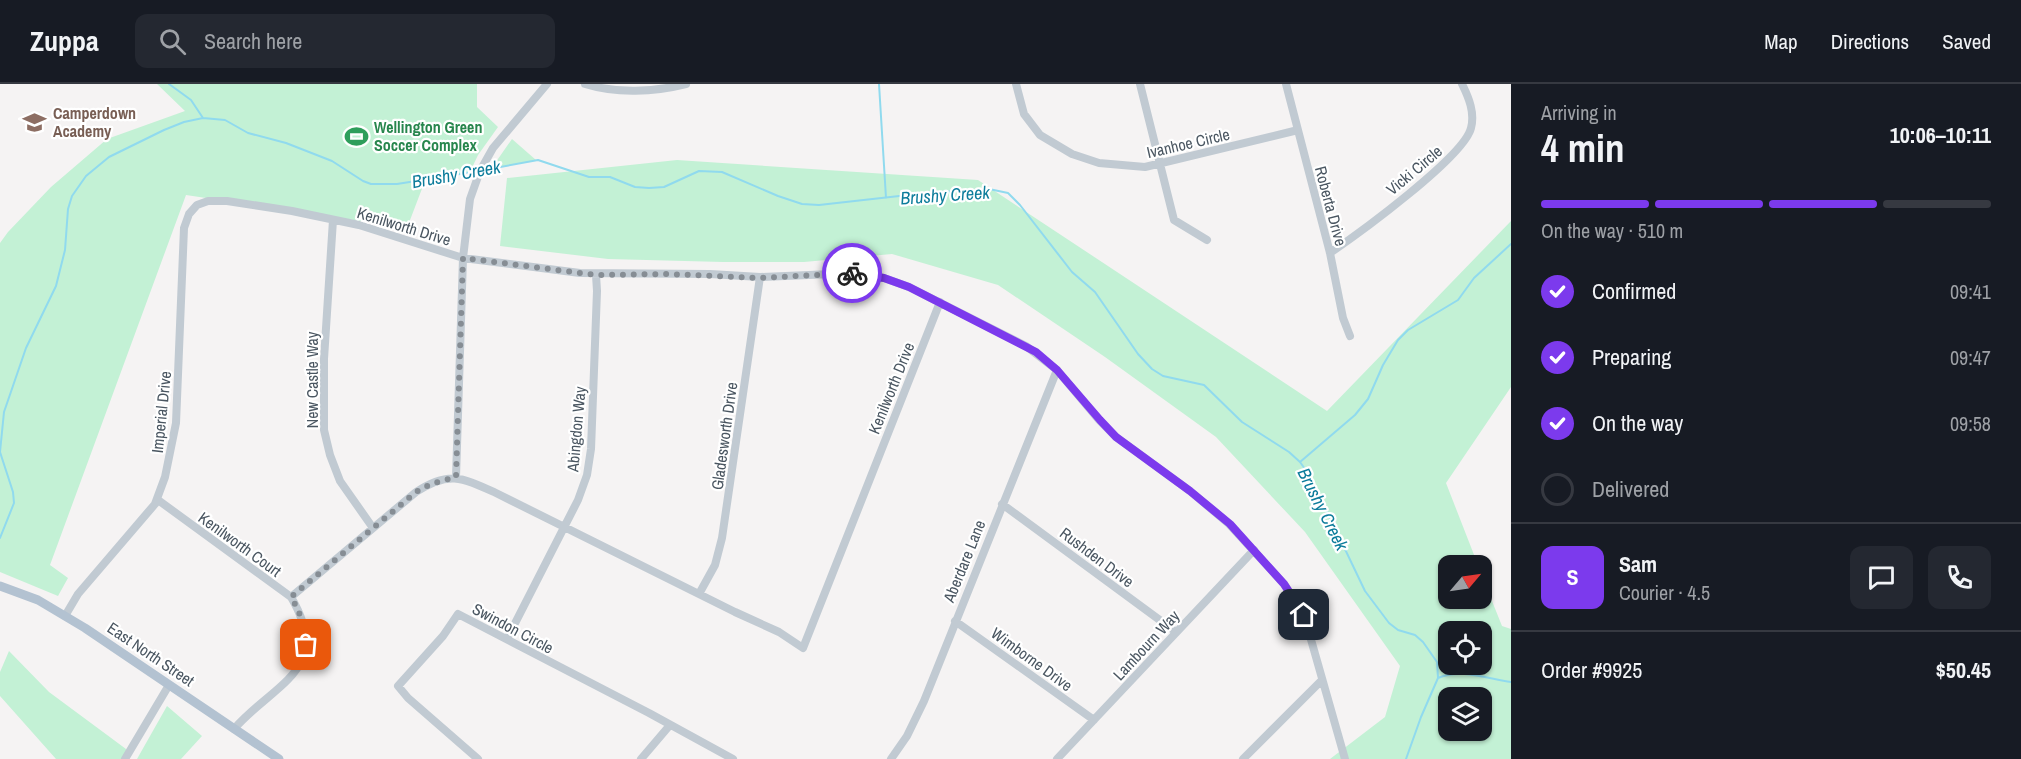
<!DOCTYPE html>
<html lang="en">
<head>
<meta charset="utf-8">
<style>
	body { margin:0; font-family:"Archivo Narrow",sans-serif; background:#242831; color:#f1f3f6; height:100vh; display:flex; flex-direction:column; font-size:22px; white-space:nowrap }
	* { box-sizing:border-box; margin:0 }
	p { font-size:20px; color:#9ea1a6 }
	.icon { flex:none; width:33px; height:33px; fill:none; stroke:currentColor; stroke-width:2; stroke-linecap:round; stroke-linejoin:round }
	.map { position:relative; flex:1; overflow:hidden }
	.details { display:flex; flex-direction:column; background:#171b24; width:510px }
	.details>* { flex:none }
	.needle { width:39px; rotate:61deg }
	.controls { position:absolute; left:1438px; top:471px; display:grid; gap:12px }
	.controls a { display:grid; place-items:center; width:54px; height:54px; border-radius:12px; background:#171b24; box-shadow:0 2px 4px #0004; font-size:30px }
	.pin { position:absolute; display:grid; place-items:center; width:51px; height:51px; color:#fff; margin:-26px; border-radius:12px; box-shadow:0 3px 9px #0006 }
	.courier { position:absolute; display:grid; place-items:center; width:60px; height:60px; margin:-30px; border:4px solid #7c3aed; border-radius:50%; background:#fff; color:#222; box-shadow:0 2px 8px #0007 }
	.head em { font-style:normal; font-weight:700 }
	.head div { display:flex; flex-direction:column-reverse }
	.head { display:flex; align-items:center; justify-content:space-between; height:102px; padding:0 30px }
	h1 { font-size:39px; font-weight:700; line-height:45px }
	.bar { display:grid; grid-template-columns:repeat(4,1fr); gap:9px 6px; align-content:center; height:72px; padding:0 30px }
	.bar i { height:8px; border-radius:4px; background:#363941 }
	.bar .on { background:#7c3aed }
	.bar p { grid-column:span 4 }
	.line { display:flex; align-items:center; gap:15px; padding:0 30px; border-top:2px solid #363941 }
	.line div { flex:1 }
	.round { display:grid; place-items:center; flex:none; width:63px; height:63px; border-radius:12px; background:#242831 }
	ol { padding:0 30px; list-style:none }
	li { display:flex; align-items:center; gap:18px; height:66px }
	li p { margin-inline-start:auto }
	li .icon { padding:6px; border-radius:50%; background:#7c3aed; color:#fff; stroke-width:4 }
	li:last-child { color:#9ea1a6 }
	li i { width:33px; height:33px; border:3px solid #363941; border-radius:50% }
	header { display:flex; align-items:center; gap:36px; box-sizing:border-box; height:84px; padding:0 30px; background:#171b24; border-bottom:2px solid #363941 }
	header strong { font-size:28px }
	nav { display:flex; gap:33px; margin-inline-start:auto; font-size:21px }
	.search { width:420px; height:54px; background:#242831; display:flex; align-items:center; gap:15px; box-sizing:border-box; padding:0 21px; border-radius:12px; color:#9ea1a6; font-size:22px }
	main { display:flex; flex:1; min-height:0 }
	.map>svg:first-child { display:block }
	.green { fill:#c3f1d5; fill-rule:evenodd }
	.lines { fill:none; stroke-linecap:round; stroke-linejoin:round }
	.stream { stroke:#90daee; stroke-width:2 }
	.minor { stroke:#c1cad2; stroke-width:8 }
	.major { stroke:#b3c2d1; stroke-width:9 }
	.done { stroke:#868d94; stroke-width:6; stroke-dasharray:0 10.8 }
	.route { stroke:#7c3aed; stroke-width:8 }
	.labels { text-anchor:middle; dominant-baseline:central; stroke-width:4.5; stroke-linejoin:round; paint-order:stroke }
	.education-label { font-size:16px; font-weight:bold; fill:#785e54; stroke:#fff; text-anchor:start }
	.leisure-label { font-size:16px; font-weight:bold; fill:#27864d; stroke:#fff; text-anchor:start }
	.street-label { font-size:16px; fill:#4a5661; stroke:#fff }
	.water-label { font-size:18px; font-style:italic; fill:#0c7c9b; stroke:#fff }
</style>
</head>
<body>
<header>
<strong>Zuppa</strong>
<div class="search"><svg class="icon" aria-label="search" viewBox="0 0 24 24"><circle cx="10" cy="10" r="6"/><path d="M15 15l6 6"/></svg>Search here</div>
<nav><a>Map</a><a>Directions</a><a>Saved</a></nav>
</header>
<main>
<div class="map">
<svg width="1511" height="675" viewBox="0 0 1511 675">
	<rect width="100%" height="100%" fill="#f5f3f3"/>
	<path class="green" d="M 157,0 L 477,0 L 477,23 L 498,43 L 478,71 L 470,88 L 416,97 L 423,102 L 407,144 L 186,111 L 50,481 L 68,494 L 58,512 L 0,488 L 0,159 L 8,148 L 51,103 L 107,55 L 185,27 Z
		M 512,55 L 536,76 L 491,85 Z
		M 677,76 L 978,96 L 1327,327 L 1511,137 L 1511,303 L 1446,399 L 1478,481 L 1449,482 L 1449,514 L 1482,514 L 1482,492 L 1502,542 L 1511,545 L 1511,675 L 1330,675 L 1385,633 L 1400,582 L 1305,448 L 1216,353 L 1105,273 L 998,201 L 892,170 L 804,178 L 723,178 L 608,175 L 500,162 L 507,94 ZM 1449,548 L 1482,548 L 1482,580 L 1449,580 ZM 1449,614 L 1482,614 L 1482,646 L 1449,646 Z
		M 9,567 L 49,608 L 126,665 L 129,675 L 56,675 L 0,612 L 0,588 Z
		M 167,622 L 202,652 L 181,675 L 137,675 Z"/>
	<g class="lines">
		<path class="stream" d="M 169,0 L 191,16 L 203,34
			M 879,0 L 886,114
			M 484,86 L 538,76 L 589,93 L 610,93 L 635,103 L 649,104 L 664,103 L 699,87 L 722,88 L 778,112 L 802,120 L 819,121 L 926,109 L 989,105 L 1008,109 L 1020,121 L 1072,188 L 1095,208 L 1138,270 L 1152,285 L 1163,292 L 1204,301 L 1242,338 L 1289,368 L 1300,378 L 1310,392 L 1365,507 L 1389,539 L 1398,546 L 1415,551 L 1423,558 L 1437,578 L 1438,594 L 1421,633 L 1406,675
			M 1300,378 L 1355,331 L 1368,315 L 1383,281 L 1398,256 L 1408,246 L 1458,216 L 1474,194 L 1511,160
			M 0,454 L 14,419 L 13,408 L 0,368 L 4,328 L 26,264 L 56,202 L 65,166 L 68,125 L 72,112 L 86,92 L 109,73 L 164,46 L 184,38 L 203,34 L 225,36 L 248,49 L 286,59 L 332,77 L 363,97 L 371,100 L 397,100 L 479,87
			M 1438,594 C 1460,584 1488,595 1511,598"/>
		<path class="minor" d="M 585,0 C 617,10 654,8 686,0
			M 1016,0 L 1024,30 L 1040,51 L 1072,70 L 1099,79 L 1145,83 L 1298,46
			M 1140,0 L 1174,136 L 1207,156
			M 1286,0 L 1330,169 L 1343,234 L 1350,252
			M 333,136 L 324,275 L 324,346 L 330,371 L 340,397 L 373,444
			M 1330,169 C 1358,150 1464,73 1471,44 C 1475,29 1469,14 1462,0
			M 456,393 L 463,174 L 470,115 L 480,87 L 493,64 L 547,0
			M 158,416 L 291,513 C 334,586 274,599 234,645
			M 1002,420 L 1176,548
			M 699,510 L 715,481 L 722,454 L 760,193
			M 291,513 L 416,408 C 448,387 461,393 494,408 L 735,528 L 779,548 L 803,564 L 940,218
			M 65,532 L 78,510 L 155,420 L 165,393 L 176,339 L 184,144 L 189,130 L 197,121 L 208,117 L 227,117 L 292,127 L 359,141 L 463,174 L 580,189 L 710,190 L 760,193 L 855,189 L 884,194 L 909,203 L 1026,262 L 1057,286 L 1099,336 L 1116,353 L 1190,407 L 1229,440 L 1284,500 L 1304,531 L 1345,675
			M 955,537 L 1094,636
			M 507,555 L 578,416 L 587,391 L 591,365 L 597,207 L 596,191
			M 125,675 L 169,601
			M 478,675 L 408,614 L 398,602 L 443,552 L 458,530 L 649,629 L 733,675
			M 641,675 L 670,641
			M 891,675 L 907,652 L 924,617 L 1057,286
			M 1057,675 L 1254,466
			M 1243,675 L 1322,596"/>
		<path class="major" d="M 0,502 L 38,516 L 85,544 L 279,675"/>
	</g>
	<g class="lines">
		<path class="done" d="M 306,561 C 306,544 300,528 291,513 L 416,408 L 431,400 L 456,393 L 463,174 L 596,191 L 668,190 L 760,194 L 852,189"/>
		<path class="route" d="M 852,189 L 884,194 L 909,203 L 1036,268 L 1057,286 L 1100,336 L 1116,353 L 1190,407 L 1230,440 L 1284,500 L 1304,531"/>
	</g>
	<defs>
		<symbol id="school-bare" viewBox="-9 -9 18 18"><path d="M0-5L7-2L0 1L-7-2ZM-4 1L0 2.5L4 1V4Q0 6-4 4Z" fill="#8d6e63" stroke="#fff" stroke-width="2.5" paint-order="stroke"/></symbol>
		<symbol id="stadium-bare" viewBox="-9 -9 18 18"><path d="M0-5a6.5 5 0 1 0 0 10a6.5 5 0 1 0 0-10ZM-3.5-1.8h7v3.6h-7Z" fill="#2e9e5b" stroke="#fff" stroke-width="2.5" paint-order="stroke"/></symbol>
	</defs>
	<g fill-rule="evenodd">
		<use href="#school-bare" x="18" y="22" width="33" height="33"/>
		<use href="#stadium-bare" x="340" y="36" width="33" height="33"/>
	</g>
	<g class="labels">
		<g class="education-label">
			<text x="53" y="29">Camperdown<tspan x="53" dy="18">Academy</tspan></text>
		</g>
		<g class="leisure-label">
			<text x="374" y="43">Wellington Green<tspan x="374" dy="18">Soccer Complex</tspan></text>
		</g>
		<g class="street-label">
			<text transform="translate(1188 59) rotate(-13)">Ivanhoe Circle</text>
			<text transform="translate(1414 86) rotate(-40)">Vicki Circle</text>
			<text transform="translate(1331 122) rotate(75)">Roberta Drive</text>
			<text transform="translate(404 142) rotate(17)">Kenilworth Drive</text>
			<text transform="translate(312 296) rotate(-90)">New Castle Way</text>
			<text transform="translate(891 304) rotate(-68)">Kenilworth Drive</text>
			<text transform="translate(161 328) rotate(-84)">Imperial Drive</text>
			<text transform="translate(576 345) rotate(-85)">Abingdon Way</text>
			<text transform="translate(724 352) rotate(-82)">Gladesworth Drive</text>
			<text transform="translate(240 460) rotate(36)">Kenilworth Court</text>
			<text transform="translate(1097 473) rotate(37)">Rushden Drive</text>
			<text transform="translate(964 477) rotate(-68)">Aberdare Lane</text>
			<text transform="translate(513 544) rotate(28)">Swindon Circle</text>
			<text transform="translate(1146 561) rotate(-47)">Lambourn Way</text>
			<text transform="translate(151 570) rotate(34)">East North Street</text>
			<text transform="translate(1032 575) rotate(36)">Wimborne Drive</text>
		</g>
		<g class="water-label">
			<text transform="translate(456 90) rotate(-10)">Brushy Creek</text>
			<text transform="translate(945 111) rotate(-4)">Brushy Creek</text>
			<text transform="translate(1323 425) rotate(63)">Brushy Creek</text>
		</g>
	</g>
</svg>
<div class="controls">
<a><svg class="needle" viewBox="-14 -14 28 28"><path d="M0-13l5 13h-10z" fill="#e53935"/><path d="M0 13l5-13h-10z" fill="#9ea1a6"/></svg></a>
<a><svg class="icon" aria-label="locate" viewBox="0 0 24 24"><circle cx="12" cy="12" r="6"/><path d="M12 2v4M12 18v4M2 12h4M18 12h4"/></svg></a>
<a><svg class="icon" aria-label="layers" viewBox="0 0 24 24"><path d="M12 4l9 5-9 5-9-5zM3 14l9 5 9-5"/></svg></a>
</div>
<div class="pin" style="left:306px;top:561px;background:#ea580c"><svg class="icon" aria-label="bag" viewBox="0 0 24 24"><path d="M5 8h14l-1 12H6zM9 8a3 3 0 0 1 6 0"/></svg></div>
<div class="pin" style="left:1304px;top:531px;background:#1f2937"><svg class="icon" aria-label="home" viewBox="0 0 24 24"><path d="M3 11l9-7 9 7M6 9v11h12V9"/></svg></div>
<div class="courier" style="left:852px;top:189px"><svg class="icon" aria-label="bike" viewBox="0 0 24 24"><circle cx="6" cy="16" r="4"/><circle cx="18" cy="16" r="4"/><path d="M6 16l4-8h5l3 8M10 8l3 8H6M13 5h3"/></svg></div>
</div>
<section class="details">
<div class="head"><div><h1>4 min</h1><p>Arriving in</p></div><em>10:06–10:11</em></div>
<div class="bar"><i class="on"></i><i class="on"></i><i class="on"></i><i></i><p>On the way · 510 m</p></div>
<ol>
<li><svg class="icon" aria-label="check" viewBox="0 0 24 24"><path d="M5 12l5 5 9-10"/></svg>Confirmed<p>09:41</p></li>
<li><svg class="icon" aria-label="check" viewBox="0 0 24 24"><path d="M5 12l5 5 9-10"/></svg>Preparing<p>09:47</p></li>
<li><svg class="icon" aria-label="check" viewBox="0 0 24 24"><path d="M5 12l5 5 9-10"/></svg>On the way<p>09:58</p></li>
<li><i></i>Delivered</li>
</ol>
<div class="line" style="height:108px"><b class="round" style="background:#7c3aed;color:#fff">S</b><div><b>Sam</b><p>Courier · 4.5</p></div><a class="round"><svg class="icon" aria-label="chat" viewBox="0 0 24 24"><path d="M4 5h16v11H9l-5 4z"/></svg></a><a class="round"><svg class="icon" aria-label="phone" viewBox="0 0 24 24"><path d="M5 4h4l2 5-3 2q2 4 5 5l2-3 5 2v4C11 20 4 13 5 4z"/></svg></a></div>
<div class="line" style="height:78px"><div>Order #9925</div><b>$50.45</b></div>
</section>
</main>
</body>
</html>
